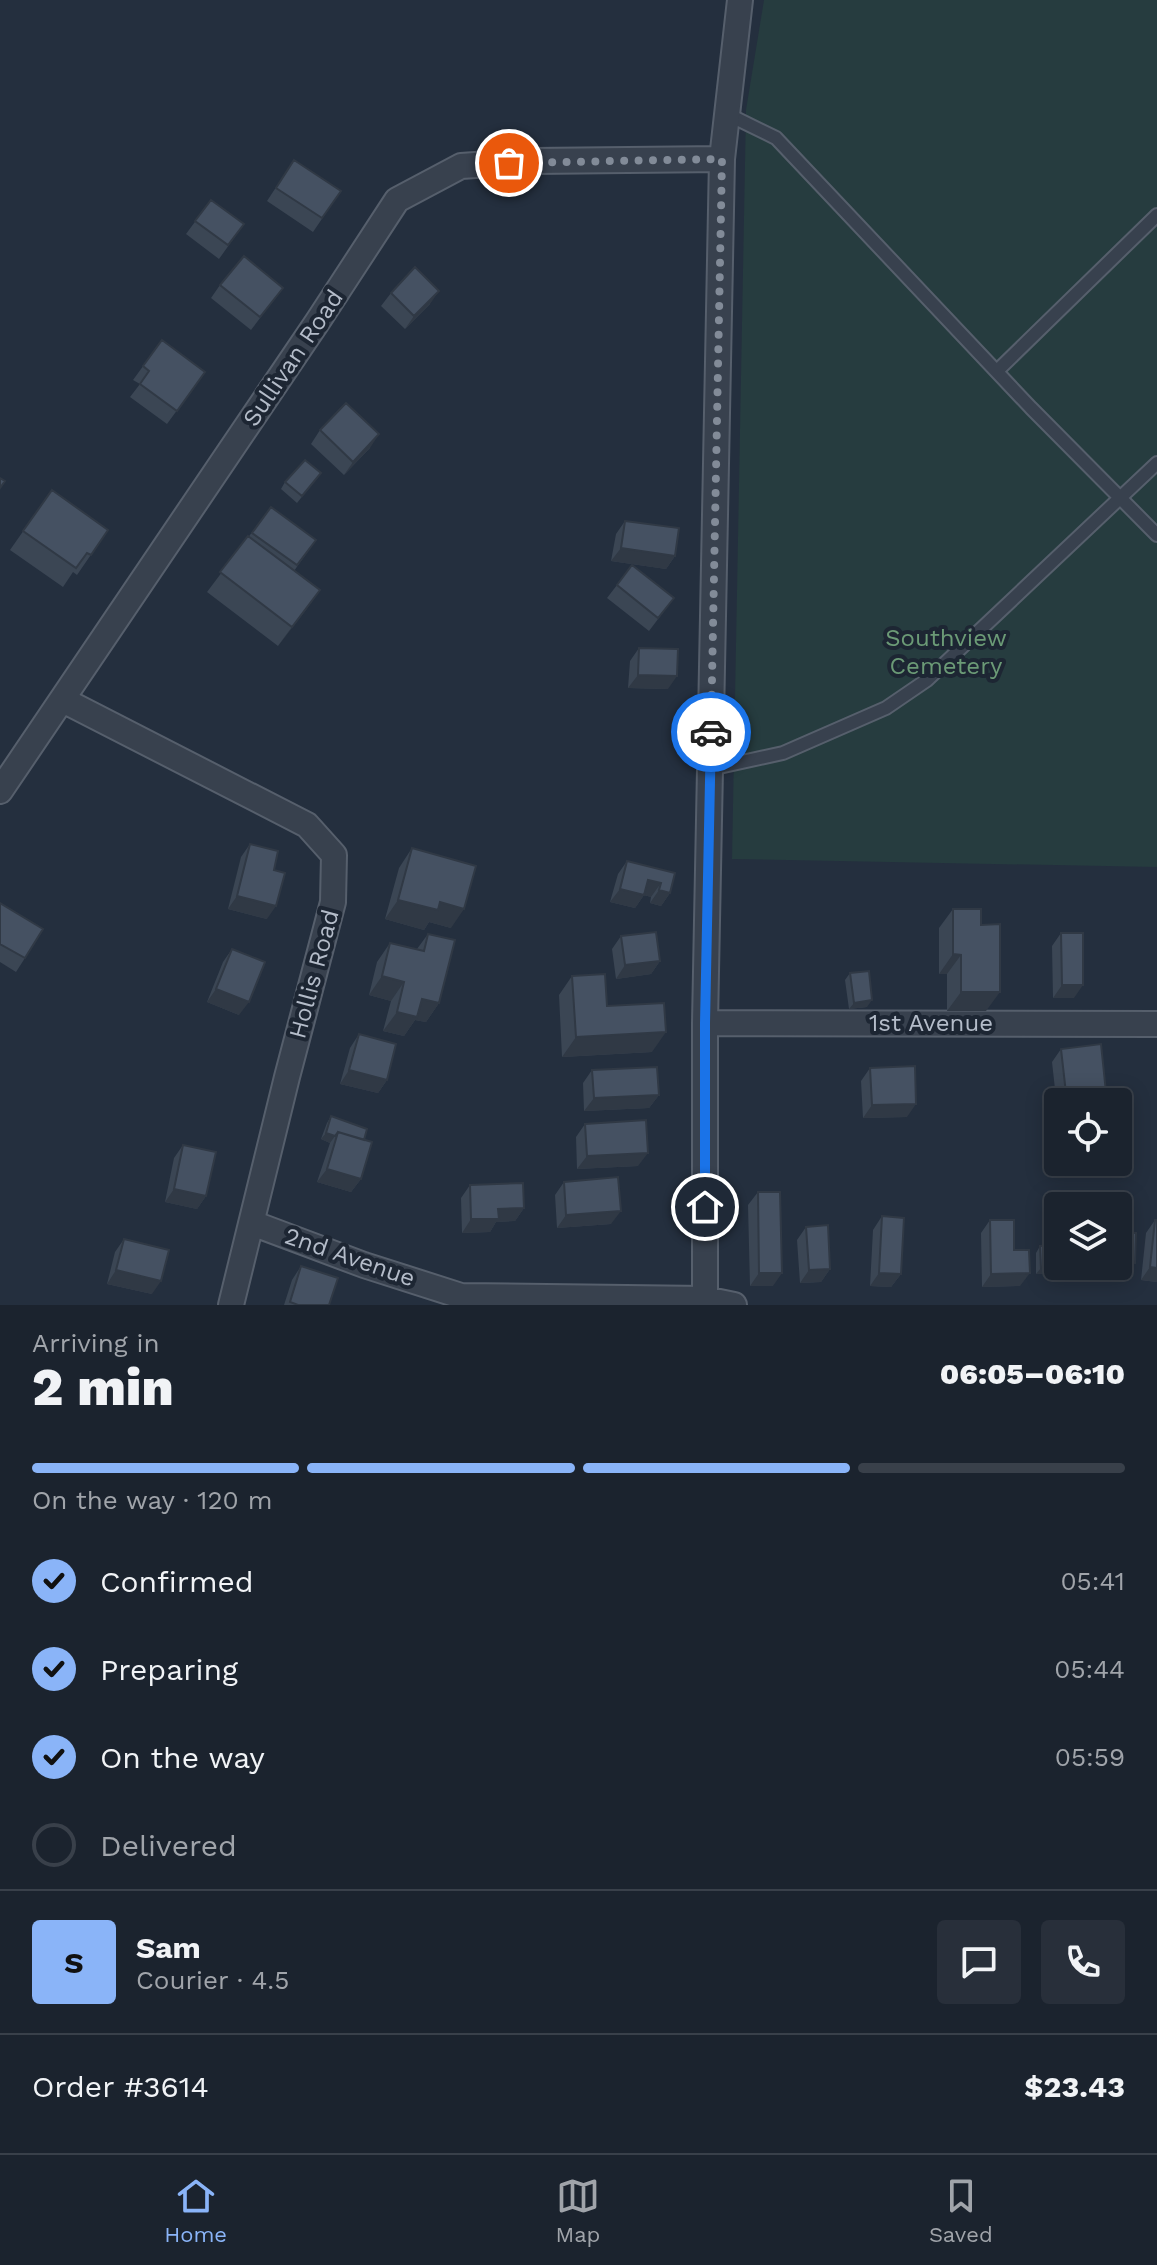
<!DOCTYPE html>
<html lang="en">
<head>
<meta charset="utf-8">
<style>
	body { margin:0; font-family:"Work Sans",sans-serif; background:#282f3a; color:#f1f3f6; height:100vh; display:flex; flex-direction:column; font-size:30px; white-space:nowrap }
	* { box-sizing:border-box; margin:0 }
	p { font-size:26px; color:#a0a4aa }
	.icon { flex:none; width:44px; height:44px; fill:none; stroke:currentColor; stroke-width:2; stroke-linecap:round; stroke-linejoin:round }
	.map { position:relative; height:1305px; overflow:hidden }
	.drawer { display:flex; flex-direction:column; background:#1b232e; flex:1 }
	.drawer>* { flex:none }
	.controls { position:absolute; left:1044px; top:1088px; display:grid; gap:16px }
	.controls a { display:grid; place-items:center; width:88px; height:88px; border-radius:8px; background:#1b232e; box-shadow:0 4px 20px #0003,0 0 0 2px #39404a; font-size:40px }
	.pin { position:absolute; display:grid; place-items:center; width:68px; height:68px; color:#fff; margin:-34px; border:4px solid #fff; border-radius:50%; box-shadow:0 2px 8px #0007 }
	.courier { position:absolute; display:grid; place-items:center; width:80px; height:80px; margin:-40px; border:6px solid #1a73e8; border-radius:50%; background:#fff; color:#222; box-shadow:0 2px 10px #0007 }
	.head em { font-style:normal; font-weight:800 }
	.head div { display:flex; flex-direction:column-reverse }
	.head { display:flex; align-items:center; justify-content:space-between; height:136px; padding:0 32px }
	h1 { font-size:52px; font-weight:800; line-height:60px }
	.bar { display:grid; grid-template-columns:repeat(4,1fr); gap:12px 8px; align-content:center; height:96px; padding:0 32px }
	.bar i { height:10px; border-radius:6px; background:#39404a }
	.bar .current { background:#8ab4f8 }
	.bar p { grid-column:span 4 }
	.line { display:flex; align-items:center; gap:20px; padding:0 32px; border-top:2px solid #39404a }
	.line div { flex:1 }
	.round { display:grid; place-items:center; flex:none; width:84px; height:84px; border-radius:8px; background:#282f3a }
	ol { padding:0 32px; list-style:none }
	li { display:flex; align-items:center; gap:24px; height:88px }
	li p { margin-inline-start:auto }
	li .icon { padding:8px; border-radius:50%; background:#8ab4f8; color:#111; stroke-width:4 }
	li:last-child { color:#a0a4aa }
	li i { width:44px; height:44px; border:4px solid #39404a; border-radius:50% }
	.dock { display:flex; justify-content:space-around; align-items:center; height:112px; border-top:2px solid #39404a; background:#1b232e; font-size:22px; color:#a0a4aa }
	.dock a { display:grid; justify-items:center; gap:4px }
	.dock .current { color:#8ab4f8 }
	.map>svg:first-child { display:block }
	.green { fill:#263c3f }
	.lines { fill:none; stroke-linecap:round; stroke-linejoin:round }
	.lane-casing { stroke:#565f6c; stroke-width:16 }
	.street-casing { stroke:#565f6c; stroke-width:28 }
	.lane { stroke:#38414e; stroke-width:12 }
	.street { stroke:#38414e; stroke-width:24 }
	.wall { fill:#3b4654 }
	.shaded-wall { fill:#303945 }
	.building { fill:#455162; stroke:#303945; stroke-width:2 }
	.done { stroke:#828b98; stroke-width:8; stroke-dasharray:0 14.4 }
	.route { stroke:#1a73e8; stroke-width:10 }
	.labels { text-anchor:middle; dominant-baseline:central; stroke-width:8; stroke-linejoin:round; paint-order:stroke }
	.street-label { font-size:24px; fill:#b4bcc9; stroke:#1d2633 }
	.park-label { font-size:24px; fill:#6b9a76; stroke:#1d2633 }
</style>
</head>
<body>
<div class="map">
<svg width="1157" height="1305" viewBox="0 0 1157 1305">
	<rect width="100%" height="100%" fill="#242f3e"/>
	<path class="green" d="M 764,0 L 1157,0 L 1157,867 L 732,859 L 746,110 Z"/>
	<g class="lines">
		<defs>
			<path id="lane" d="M 727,114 L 776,138 L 1031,408 L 1157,535
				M 997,371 L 1157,215
				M 710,769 L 783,753 L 886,708 L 927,680 L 1157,463"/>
			<path id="street" d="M 63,700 L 307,825 L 334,855 L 333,902 L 287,1077 L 231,1305
				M 0,791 L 318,321 L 397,200 L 461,166 L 533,161 L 722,159
				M 705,1023 L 1157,1024
				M 252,1223 L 364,1265 L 461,1296 L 705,1299 L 734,1305
				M 705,1305 L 705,1023 L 722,159 L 740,0"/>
		</defs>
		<use href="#lane" class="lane-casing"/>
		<use href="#street" class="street-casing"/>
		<use href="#lane" class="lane"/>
		<use href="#street" class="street"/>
	</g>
	<path class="wall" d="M 294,160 L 341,191 L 313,232 L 267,201 Z
		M 211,200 L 244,224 L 219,259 L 186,234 Z
		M 220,285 L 283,288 L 251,330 L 211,298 Z
		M 391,293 L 430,304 L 405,329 L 381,306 Z
		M 162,340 L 205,372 L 167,424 L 130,397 L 140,384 L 133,380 Z
		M 320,430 L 370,448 L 344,475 L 311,444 Z
		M 321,473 L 297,503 L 281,489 L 285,482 Z
		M 52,490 L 108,530 L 77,575 L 73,572 L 63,587 L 10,550 Z
		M 271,507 L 316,540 L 294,571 L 320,590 L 278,646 L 207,592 Z
		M 625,521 L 675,556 L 666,569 L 611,561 L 616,534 Z
		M 617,585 L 674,598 L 649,631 L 607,598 Z
		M 639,648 L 668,689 L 628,688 L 630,661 Z
		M 250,844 L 267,919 L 228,909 L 241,857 Z
		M 412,848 L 451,928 L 429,922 L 424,930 L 385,919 L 399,868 Z
		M 627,861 L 675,873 L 670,893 L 661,906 L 650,903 L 651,897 L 644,895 L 635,908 L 610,902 L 618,874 Z
		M 0,903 L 25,958 L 16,972 L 0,962 Z
		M 953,909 L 981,925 L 986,1011 L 947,1011 L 947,974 L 939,974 L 939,928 Z
		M 1061,933 L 1074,998 L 1053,998 L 1052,946 Z
		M 428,934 L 439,1003 L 426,1022 L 415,1020 L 404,1036 L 383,1031 L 391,1001 L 369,995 L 377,962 L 390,943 L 417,949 Z
		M 621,936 L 660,961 L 651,974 L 616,979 L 612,949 Z
		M 232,949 L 239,1015 L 207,1002 L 223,962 Z
		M 850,973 L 867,1007 L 849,1009 L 845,980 Z
		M 572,976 L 607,1006 L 652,1052 L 562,1057 L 559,995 Z
		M 359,1034 L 387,1080 L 378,1093 L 340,1084 L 350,1048 Z
		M 1061,1049 L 1107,1102 L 1058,1102 L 1058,1116 L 1052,1062 Z
		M 870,1068 L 907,1117 L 863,1118 L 861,1081 Z
		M 592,1070 L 659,1095 L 649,1108 L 584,1111 L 583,1083 Z
		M 331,1116 L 364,1140 L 361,1179 L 351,1192 L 317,1182 L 330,1143 L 321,1139 L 327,1123 Z
		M 585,1124 L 638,1166 L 577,1169 L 576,1137 Z
		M 183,1145 L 206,1196 L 197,1209 L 165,1202 L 174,1158 Z
		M 564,1182 L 611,1224 L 557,1228 L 555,1195 Z
		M 470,1185 L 524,1208 L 515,1221 L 496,1222 L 490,1232 L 462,1233 L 461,1198 Z
		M 758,1192 L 773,1286 L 750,1286 L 748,1205 Z
		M 882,1216 L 901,1274 L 891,1287 L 870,1286 L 873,1230 Z
		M 990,1220 L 1014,1250 L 1020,1286 L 982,1287 L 981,1233 Z
		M 1155,1220 L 1157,1282 L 1141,1280 L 1146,1233 Z
		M 806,1227 L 830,1269 L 821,1282 L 800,1283 L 797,1240 Z
		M 124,1239 L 152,1294 L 107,1284 L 115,1252 Z
		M 1040,1246 L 1063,1273 L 1036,1274 L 1036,1253 Z
		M 301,1266 L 329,1305 L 284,1305 L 292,1280 Z
		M 1090,1266 L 1118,1266 L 1125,1276 L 1089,1274 Z"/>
	<path class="shaded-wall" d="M 439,291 L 430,304 L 405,329 L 414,316 Z
		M 379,434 L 370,448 L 344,475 L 353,462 Z
		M 621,548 L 675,556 L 666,569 L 611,561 Z
		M 320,590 L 306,610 L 278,646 L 292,627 Z
		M 638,675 L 677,676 L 668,689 L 628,688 Z
		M 648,880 L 661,883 L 651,897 L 644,895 L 635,908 L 610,902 L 620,889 Z
		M 659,890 L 670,893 L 661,906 L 650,903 Z
		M 237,896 L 276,906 L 267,919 L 228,909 Z
		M 398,900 L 440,902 L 464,909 L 451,928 L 429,922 L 424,930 L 385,919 Z
		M 953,954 L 961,955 L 947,974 L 939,974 Z
		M 660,961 L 651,974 L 616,979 L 625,965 Z
		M 382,976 L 404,982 L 391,1001 L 369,995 Z
		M 1062,985 L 1083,985 L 1074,998 L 1053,998 Z
		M 216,989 L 249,1002 L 239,1015 L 207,1002 Z
		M 961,992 L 1000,992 L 986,1011 L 947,1011 Z
		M 422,999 L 439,1003 L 426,1022 L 415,1020 L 404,1036 L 383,1031 L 397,1012 Z
		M 872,1000 L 867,1007 L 849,1009 L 854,1003 Z
		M 666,1032 L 652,1052 L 562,1057 L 576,1037 Z
		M 349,1070 L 387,1080 L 378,1093 L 340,1084 Z
		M 659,1095 L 649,1108 L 584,1111 L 594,1098 Z
		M 916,1104 L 907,1117 L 863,1118 L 872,1105 Z
		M 326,1133 L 335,1136 L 330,1143 L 321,1139 Z
		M 648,1153 L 638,1166 L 577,1169 L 587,1156 Z
		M 327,1169 L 361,1179 L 351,1192 L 317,1182 Z
		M 174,1189 L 206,1196 L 197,1209 L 165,1202 Z
		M 524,1208 L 515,1221 L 496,1222 L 490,1232 L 462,1233 L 471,1219 L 498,1209 Z
		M 621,1211 L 611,1224 L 557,1228 L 566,1215 Z
		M 1118,1262 L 1135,1263 L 1125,1276 L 1089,1274 L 1095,1266 L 1118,1266 Z
		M 1068,1267 L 1063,1273 L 1036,1274 L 1041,1268 Z
		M 1150,1267 L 1157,1268 L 1157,1282 L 1141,1280 Z
		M 830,1269 L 821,1282 L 800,1283 L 809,1270 Z
		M 116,1270 L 161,1281 L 152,1294 L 107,1284 Z
		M 759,1273 L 782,1273 L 773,1286 L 750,1286 Z
		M 879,1273 L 901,1274 L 891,1287 L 870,1286 Z
		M 1030,1273 L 1020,1286 L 982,1287 L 991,1274 Z"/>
	<path class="building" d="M 294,160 L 341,191 L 322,218 L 276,188 Z
		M 211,200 L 244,224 L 228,245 L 195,221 Z
		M 244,256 L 283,288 L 260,317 L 220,285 Z
		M 415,267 L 439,291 L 414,316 L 391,293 Z
		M 162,340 L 205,372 L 177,411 L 140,384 L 149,371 L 143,366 Z
		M 346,403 L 379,434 L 353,462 L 320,430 Z
		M 305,460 L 321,473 L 302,496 L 285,482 Z
		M 0,478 L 5,481 L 0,488 Z
		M 52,490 L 108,530 L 91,555 L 87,553 L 76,568 L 23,531 Z
		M 271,507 L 316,540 L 297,565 L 252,533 Z
		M 625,521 L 679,528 L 675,556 L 621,548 Z
		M 248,536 L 320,590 L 292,627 L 220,572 Z
		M 632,565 L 674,598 L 658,618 L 617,585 Z
		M 639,648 L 678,649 L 677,676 L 638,675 Z
		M 250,844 L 278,851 L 274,870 L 285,873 L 276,906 L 237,896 Z
		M 412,848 L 476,866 L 464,909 L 440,902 L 438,910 L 398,900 Z
		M 627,861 L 675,873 L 670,893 L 659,890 L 661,883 L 648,880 L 644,895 L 620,889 Z
		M 0,903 L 43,929 L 25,958 L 0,944 Z
		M 953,909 L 981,909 L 981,925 L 1000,924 L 1000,992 L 961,992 L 961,955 L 953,954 Z
		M 656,932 L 660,961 L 625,965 L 621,936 Z
		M 1061,933 L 1083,933 L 1083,985 L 1062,985 Z
		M 428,934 L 455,940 L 439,1003 L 422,999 L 417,1017 L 397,1012 L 404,982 L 382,976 L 390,943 L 424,951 Z
		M 232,949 L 265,962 L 249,1002 L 216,989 Z
		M 869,971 L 872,1000 L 854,1003 L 850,973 Z
		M 605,974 L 607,1006 L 664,1003 L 666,1032 L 576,1037 L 572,976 Z
		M 359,1034 L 396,1044 L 387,1080 L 349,1070 Z
		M 1101,1044 L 1107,1102 L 1067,1102 L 1061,1049 Z
		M 915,1066 L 916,1104 L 872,1105 L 870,1068 Z
		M 657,1067 L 659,1095 L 594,1098 L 592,1070 Z
		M 331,1116 L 367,1129 L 364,1140 L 338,1132 L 335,1136 L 326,1133 Z
		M 646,1120 L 648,1153 L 587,1156 L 585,1124 Z
		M 338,1132 L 372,1142 L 361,1179 L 327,1169 Z
		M 183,1145 L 216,1152 L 206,1196 L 174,1189 Z
		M 618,1177 L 621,1211 L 566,1215 L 564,1182 Z
		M 523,1183 L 524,1208 L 498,1209 L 499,1219 L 471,1219 L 470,1185 Z
		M 758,1192 L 780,1192 L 782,1273 L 759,1273 Z
		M 882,1216 L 904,1218 L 901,1274 L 879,1273 Z
		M 990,1220 L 1014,1220 L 1014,1250 L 1029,1250 L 1030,1273 L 991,1274 Z
		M 1155,1220 L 1157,1220 L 1157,1268 L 1150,1267 Z
		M 828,1225 L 830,1269 L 809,1270 L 806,1227 Z
		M 1118,1232 L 1136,1233 L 1135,1263 L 1118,1262 Z
		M 124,1239 L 169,1250 L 161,1281 L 116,1270 Z
		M 1058,1245 L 1058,1266 L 1068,1267 L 1041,1268 L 1040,1246 Z
		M 301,1266 L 338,1278 L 329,1305 L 298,1305 L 290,1302 Z"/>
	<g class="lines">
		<path class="done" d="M 509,163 L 722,159 L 711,732"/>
		<path class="route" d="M 705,1207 L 705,1023 L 711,732"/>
	</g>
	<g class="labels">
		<g class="street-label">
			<text transform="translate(293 358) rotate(-56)">Sullivan Road</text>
			<text transform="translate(314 974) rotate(-75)">Hollis Road</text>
			<text x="931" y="1023">1st Avenue</text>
			<text transform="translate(350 1257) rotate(19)">2nd Avenue</text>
		</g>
		<g class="park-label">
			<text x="946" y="638">Southview<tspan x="946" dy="28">Cemetery</tspan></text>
		</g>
	</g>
</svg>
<div class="controls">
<a><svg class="icon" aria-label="locate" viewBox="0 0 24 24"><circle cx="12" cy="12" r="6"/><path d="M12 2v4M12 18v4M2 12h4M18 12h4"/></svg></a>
<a><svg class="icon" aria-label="layers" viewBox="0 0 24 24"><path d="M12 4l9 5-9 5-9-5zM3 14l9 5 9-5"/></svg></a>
</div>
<div class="pin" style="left:509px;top:163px;background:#ea580c"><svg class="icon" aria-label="bag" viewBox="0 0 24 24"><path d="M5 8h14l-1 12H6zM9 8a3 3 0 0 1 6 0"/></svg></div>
<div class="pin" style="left:705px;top:1207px;background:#1f2937"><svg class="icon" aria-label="home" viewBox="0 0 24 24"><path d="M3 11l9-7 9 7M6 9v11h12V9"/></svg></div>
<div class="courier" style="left:711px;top:732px"><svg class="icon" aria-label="car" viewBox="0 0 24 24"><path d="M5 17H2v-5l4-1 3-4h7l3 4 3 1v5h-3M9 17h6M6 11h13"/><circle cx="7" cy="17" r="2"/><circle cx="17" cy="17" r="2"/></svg></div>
</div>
<section class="drawer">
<div class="head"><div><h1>2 min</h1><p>Arriving in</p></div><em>06:05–06:10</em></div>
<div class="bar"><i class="current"></i><i class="current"></i><i class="current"></i><i></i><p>On the way · 120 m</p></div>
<ol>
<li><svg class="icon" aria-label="check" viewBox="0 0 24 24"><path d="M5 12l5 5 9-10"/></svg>Confirmed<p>05:41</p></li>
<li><svg class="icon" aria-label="check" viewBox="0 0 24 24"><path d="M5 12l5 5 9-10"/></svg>Preparing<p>05:44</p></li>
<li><svg class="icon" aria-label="check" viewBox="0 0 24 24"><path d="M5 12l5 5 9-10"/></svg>On the way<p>05:59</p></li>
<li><i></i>Delivered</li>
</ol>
<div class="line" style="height:144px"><b class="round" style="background:#8ab4f8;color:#111">S</b><div><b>Sam</b><p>Courier · 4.5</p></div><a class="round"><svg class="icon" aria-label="chat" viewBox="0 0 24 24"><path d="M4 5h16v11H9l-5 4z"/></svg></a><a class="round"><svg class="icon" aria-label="phone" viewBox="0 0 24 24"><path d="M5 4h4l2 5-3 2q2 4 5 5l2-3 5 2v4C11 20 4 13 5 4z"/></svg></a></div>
<div class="line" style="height:104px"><div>Order #3614</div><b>$23.43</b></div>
</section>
<nav class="dock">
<a class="current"><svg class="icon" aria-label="home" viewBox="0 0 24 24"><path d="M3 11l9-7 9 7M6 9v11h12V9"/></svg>Home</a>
<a><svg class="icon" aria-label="map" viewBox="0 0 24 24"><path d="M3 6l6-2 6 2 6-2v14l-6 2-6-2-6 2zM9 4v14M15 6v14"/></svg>Map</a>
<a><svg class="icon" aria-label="saved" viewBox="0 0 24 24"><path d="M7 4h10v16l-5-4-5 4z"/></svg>Saved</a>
</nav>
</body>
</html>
